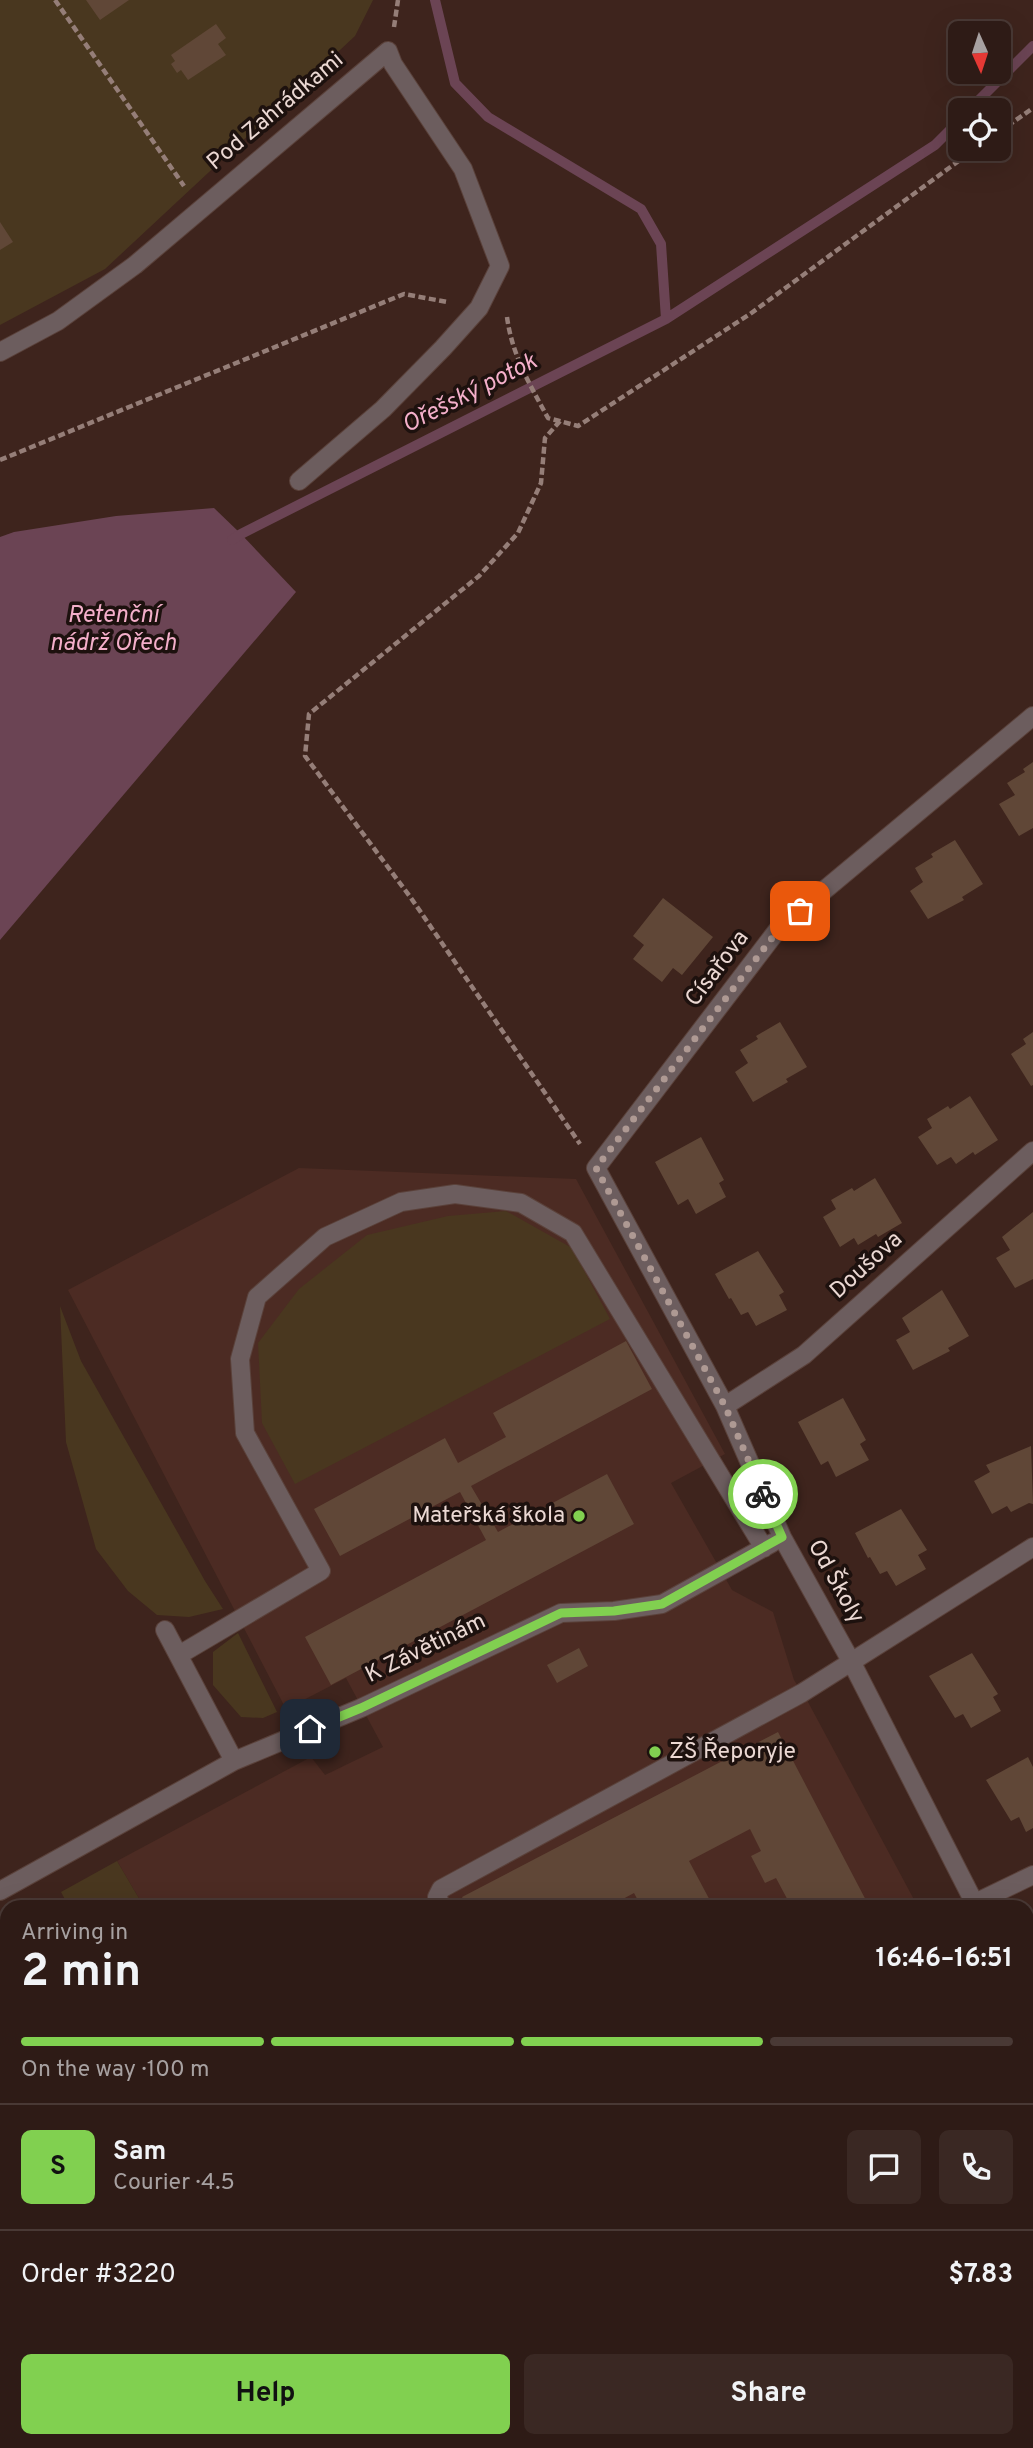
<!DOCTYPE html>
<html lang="en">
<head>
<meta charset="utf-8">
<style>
	body { margin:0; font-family:Overpass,sans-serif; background:#3a2823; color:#f1f3f6; height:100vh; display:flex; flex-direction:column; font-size:26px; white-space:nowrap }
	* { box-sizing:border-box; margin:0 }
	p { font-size:23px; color:#a7a1a1 }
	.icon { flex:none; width:38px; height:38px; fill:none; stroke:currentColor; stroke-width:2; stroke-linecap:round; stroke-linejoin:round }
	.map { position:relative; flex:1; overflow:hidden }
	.sheet { position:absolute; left:0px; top:1900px; width:1034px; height:548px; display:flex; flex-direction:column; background:#2e1b16; border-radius:21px 21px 0 0; box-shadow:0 7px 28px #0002,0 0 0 2px #493935 }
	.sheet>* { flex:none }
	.needle { width:46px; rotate:177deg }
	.fabs { position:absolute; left:948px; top:21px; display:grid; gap:14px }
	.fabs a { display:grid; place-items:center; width:63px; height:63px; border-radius:10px; background:#2e1b16; box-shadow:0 7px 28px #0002,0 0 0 2px #493935; font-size:35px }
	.pin { position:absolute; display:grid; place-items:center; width:60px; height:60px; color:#fff; margin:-30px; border-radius:14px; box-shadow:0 4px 10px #0006 }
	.courier { position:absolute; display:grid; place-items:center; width:70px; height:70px; margin:-35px; border:5px solid #81d050; border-radius:50%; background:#fff; color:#222; box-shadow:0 2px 9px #0007 }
	.headline em { font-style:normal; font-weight:700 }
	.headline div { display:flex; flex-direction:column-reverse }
	.headline { display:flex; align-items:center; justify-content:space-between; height:119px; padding:0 21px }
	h1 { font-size:46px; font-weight:700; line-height:52px }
	.bar { display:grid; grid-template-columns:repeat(4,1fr); gap:10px 7px; align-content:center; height:84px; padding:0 21px }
	.bar i { height:9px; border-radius:5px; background:#493935 }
	.bar .current { background:#81d050 }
	.bar p { grid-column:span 4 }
	.line { display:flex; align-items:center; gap:18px; padding:0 21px; border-top:2px solid #493935 }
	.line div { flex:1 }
	.round { display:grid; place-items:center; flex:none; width:74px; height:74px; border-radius:10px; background:#3a2823 }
	.button { display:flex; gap:14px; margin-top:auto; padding:14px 21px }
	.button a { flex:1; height:80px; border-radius:10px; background:#81d050; color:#111; font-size:28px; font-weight:700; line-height:80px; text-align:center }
	.button a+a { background:#3a2823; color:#f1f3f6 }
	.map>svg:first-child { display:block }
	.built { fill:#4c2b23 }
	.green { fill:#49371f }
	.water { fill:#6b4454 }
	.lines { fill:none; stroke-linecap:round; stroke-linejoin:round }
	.stream { stroke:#6b4454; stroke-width:10 }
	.building { fill:#604737 }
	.minor-casing { stroke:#5a413a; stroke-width:20 }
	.path { stroke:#957e78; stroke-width:4.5; stroke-dasharray:7 3.5; stroke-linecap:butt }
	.minor { stroke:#6c5d5e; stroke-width:18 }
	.done { stroke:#ae9993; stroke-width:7; stroke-dasharray:0 12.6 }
	.route { stroke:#81d050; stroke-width:9 }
	.poi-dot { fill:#81d050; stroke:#1d110e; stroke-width:2.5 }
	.labels { text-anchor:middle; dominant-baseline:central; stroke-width:7; stroke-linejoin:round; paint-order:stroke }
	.street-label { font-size:23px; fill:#ebd8d3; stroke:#1d110e }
	.poi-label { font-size:23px; fill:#ebd8d3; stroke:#1d110e; text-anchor:end }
	.water-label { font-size:24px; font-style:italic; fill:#f4afca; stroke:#1d110e }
</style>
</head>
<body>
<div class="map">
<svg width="1033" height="2448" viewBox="0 0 1033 2448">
	<rect width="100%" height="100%" fill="#3e241d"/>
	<path class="built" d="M 299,1168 L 576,1179 L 725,1454 L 671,1483 L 732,1590 L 773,1612 L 794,1680 L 808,1702 L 918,1907 L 144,1907 L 117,1861 L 311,1757 L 325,1775 L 383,1747 L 346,1678 L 286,1709 L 68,1290 Z
		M 1027,2051 L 1033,2062 L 1033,2211 L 1027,2213 Z"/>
	<path class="green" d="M 0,0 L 373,0 L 355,36 L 105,269 L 0,325 Z
		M 506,1211 L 572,1248 L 610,1319 L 295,1484 L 262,1423 L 258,1343 L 299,1289 L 367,1235 L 448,1216 Z
		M 60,1306 L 81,1361 L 205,1581 L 223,1609 L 189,1617 L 157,1615 L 128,1591 L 96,1549 L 66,1442 Z
		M 238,1633 L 277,1712 L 263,1718 L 241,1717 L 213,1685 L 213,1652 Z
		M 117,1861 L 144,1907 L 69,1907 L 61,1892 Z
		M 0,1946 L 2,1949 L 7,1946 L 7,2079 L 0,2083 Z
		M 0,2233 L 7,2246 L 7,2399 L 0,2388 Z
		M 1033,2246 L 1033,2448 L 863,2448 L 880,2441 L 1027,2441 L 1027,2248 Z
		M 22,2441 L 128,2441 L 132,2448 L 21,2448 Z
		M 182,2441 L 347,2441 L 326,2448 L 186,2448 Z
		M 678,2441 L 680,2448 L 463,2448 L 461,2442 Z"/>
	<path class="water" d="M 214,508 L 241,534 L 296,592 L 0,940 L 0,537 L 14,532 L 116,516 Z"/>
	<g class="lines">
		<path class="stream" d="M 435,0 L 455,83 L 488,117 L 641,209 L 661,244 L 666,319
			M 969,110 L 1033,46
			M 232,540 L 241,534 L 666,319 L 935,145 L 961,119"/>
	</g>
	<path class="building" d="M 86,0 L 129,0 L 100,20 Z
		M 216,24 L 226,38 L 218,44 L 226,55 L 188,80 L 181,70 L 177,73 L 171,64 L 175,61 L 171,55 Z
		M 0,222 L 13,242 L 0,250 Z
		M 1033,762 L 1033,828 L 1019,836 L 999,804 L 1015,795 L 1007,783 L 1025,772 L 1023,769 Z
		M 955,840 L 983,884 L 962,897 L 964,900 L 928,919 L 910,891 L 923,882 L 915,868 L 933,857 L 931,854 Z
		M 663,898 L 713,937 L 682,975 L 673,968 L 662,982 L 633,959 L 644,945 L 633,936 Z
		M 780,1022 L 807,1067 L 786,1079 L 788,1082 L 753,1102 L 735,1072 L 748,1063 L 740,1050 L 758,1039 L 756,1036 Z
		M 1033,1032 L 1033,1085 L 1031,1086 L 1011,1054 L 1026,1044 L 1023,1039 Z
		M 970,1096 L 998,1140 L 975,1155 L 973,1152 L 956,1164 L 951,1157 L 937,1165 L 918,1137 L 932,1128 L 927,1119 L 948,1106 L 950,1109 Z
		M 701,1137 L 724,1180 L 719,1183 L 726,1197 L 696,1214 L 688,1199 L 678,1205 L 655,1162 Z
		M 875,1178 L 902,1223 L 878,1237 L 876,1234 L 858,1245 L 854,1238 L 840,1247 L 823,1217 L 836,1209 L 831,1200 L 852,1188 L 854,1191 Z
		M 1033,1212 L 1033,1279 L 1015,1288 L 996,1258 L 1010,1250 L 1002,1237 Z
		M 758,1251 L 784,1292 L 779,1295 L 787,1310 L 756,1326 L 748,1312 L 741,1315 L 731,1298 L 729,1299 L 715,1274 Z
		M 942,1290 L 969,1336 L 948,1348 L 950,1351 L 913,1370 L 896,1340 L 910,1332 L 902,1318 Z
		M 626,1341 L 652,1389 L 471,1486 L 498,1532 L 607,1474 L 634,1524 L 331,1685 L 305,1637 L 486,1540 L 460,1492 L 340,1556 L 314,1509 L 445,1438 L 458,1463 L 506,1437 L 493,1413 Z
		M 843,1398 L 866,1440 L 860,1444 L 869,1460 L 836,1477 L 828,1461 L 821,1465 L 798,1422 Z
		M 1031,1446 L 1033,1504 L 1029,1503 L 1011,1512 L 1007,1506 L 992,1514 L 974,1481 L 990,1472 L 986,1465 Z
		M 901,1509 L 927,1550 L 918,1555 L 926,1569 L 896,1586 L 887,1571 L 880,1574 L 870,1557 L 868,1558 L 855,1533 Z
		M 579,1648 L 588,1666 L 557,1683 L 547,1665 Z
		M 972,1653 L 998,1694 L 993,1697 L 1001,1711 L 971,1728 L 963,1714 L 955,1718 L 929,1676 Z
		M 778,1732 L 870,1908 L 792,1908 L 776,1878 L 765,1883 L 751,1856 L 761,1851 L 750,1829 L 689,1861 L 714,1908 L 642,1908 L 634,1893 L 606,1908 L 468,1908 L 462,1897 Z
		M 1028,1757 L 1033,1767 L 1033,1828 L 1026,1832 L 1019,1817 L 1011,1821 L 986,1780 Z
		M 7,2079 L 7,2107 L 0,2094 L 0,2083 Z
		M 678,2441 L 734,2441 L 744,2448 L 680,2448 Z
		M 770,2441 L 801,2441 L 803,2448 L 748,2448 Z"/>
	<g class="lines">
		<defs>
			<path id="minor" d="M 0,352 L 58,321 L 135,265 L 388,51 L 393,64 L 463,169 L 500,266 L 479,308 L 443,348 L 383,409 L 299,481
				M 725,1406 L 804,1355 L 1033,1151
				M 165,1630 L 234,1761
				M 179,1655 L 321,1571 L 245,1433 L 240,1359 L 257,1297 L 325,1237 L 401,1202 L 455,1194 L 521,1203 L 573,1233 L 764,1548
				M 0,1891 L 234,1761 L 361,1708 L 561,1613 L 614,1611 L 662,1604 L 772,1543
				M 975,1903 L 1033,1875
				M 443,1908 L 437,1897 L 441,1889 L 802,1693 L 1033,1547
				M 977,1908 L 852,1663 L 782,1537 L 725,1406 L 596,1168 L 779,928 L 1033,716
				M 1027,1999 L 1033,2009
				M 0,2189 L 7,2201
				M 1027,2232 L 1033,2230
				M 0,2409 L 7,2419 L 7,2448
				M 153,2441 L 157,2448
				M 409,2448 L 429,2441"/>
		</defs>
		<use href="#minor" class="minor-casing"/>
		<path class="path" d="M 55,0 L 184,186
			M 394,27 L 398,0
			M 999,132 L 1033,108
			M 507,317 C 512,355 530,385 548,418 L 578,426 L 750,314 L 975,149
			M 560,421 L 545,438 L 541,483 L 518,533 L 479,576 L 309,714 L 305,756 L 411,898 L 580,1144
			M 0,460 L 404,294 L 447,302
			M 1027,2147 L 1033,2151"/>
		<use href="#minor" class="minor"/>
	</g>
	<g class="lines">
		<path class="done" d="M 763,1494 L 725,1406 L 596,1168 L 779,929 L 800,911"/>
		<path class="route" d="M 310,1729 L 361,1708 L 561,1613 L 614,1611 L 662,1604 L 782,1537 L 763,1494"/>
	</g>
	<g class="poi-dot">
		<circle cx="579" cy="1516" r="7"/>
		<circle cx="655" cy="1752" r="7"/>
	</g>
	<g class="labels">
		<g class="street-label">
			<text transform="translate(276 112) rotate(-40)">Pod Zahrádkami</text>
			<text transform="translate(718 969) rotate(-53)">Císařova</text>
			<text transform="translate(867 1266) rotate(-42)">Doušova</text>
			<text transform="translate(835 1582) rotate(61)">Od Školy</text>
			<text transform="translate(426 1649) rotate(-26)">K Závětinám</text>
		</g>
		<g class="poi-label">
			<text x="565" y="1516">Mateřská škola</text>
			<text x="669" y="1752" text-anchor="start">ZŠ Řeporyje</text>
		</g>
		<g class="water-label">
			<text transform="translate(470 394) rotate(-27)">Ořešský potok</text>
			<text x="113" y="616">Retenční<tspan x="113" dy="28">nádrž Ořech</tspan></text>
		</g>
	</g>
</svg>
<div class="fabs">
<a><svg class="needle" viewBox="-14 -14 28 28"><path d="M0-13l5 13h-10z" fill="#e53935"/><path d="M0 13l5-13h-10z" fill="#a7a1a1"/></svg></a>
<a><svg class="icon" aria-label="locate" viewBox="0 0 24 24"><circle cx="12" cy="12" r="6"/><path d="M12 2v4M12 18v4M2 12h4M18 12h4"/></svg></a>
</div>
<div class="pin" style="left:800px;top:911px;background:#ea580c"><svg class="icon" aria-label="bag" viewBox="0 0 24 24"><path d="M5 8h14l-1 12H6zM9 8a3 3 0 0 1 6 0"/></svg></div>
<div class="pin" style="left:310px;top:1729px;background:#1f2937"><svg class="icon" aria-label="home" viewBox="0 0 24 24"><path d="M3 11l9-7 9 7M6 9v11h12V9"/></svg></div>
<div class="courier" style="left:763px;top:1494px"><svg class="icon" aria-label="bike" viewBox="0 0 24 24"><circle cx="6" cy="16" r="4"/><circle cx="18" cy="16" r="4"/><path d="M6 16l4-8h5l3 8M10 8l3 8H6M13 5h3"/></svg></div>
<section class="sheet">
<div class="headline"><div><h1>2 min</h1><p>Arriving in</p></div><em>16:46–16:51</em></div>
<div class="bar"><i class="current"></i><i class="current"></i><i class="current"></i><i></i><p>On the way · 100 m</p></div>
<div class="line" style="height:126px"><b class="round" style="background:#81d050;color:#111">S</b><div><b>Sam</b><p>Courier · 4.5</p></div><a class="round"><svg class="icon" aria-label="chat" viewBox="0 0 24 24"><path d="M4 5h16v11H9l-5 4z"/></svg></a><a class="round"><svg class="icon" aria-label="phone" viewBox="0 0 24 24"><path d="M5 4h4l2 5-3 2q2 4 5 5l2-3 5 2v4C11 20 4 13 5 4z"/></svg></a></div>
<div class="line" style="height:91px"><div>Order #3220</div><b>$7.83</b></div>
<div class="button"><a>Help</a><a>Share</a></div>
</section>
</div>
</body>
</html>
